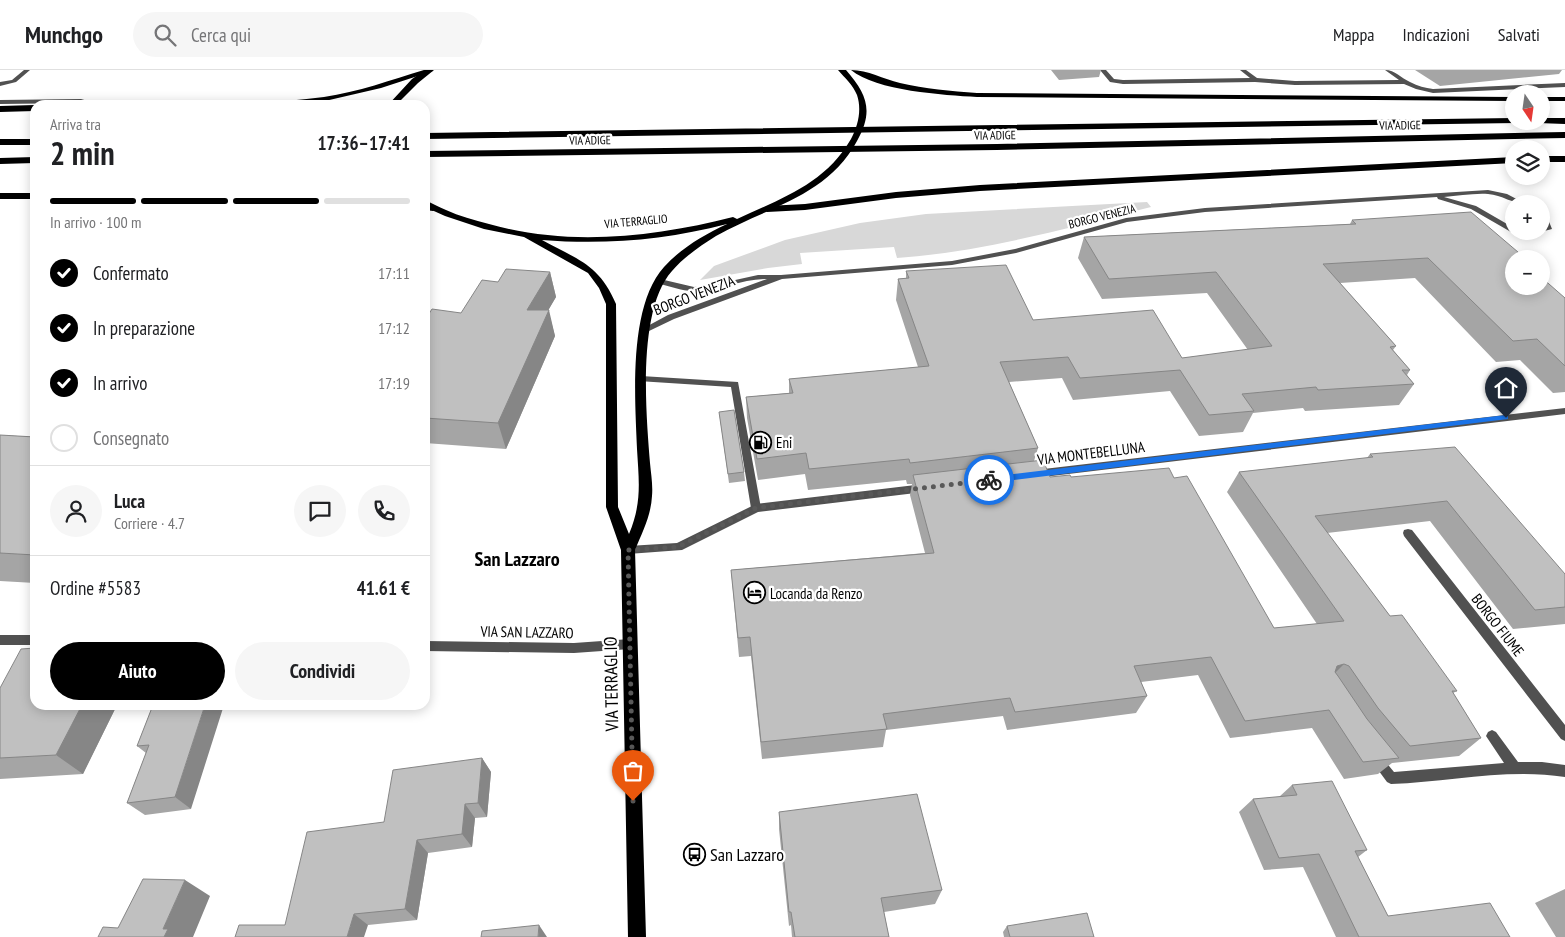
<!DOCTYPE html>
<html lang="it">
<head>
<meta charset="utf-8">
<style>
	body { margin:0; font-family:"PT Sans Narrow",sans-serif; background:#f6f6f6; color:#202124; height:100vh; display:flex; flex-direction:column; font-size:19px; white-space:nowrap }
	* { box-sizing:border-box; margin:0 }
	p { font-size:16px; color:#757577 }
	.icon { flex:none; width:28px; height:28px; fill:none; stroke:currentColor; stroke-width:2; stroke-linecap:round; stroke-linejoin:round }
	.map { position:relative; flex:1; overflow:hidden }
	.sheet { position:absolute; left:30px; top:30px; width:400px; height:610px; display:flex; flex-direction:column; background:#fff; border-radius:15px; box-shadow:0 2px 12px #0003 }
	.sheet>* { flex:none }
	.needle { width:32px; rotate:167deg }
	.fabs { position:absolute; left:1505px; top:15px; display:grid; gap:10px }
	.fabs a { display:grid; place-items:center; width:45px; height:45px; border-radius:50%; background:#fff; box-shadow:0 2px 12px #0003; font-size:25px }
	.pin { position:absolute; display:grid; place-items:center; width:42px; height:42px; color:#fff; margin:-51px -21px; border-radius:50% 50% 50% 0; rotate:-45deg; box-shadow:0 0 5px #0007 }
	.pin .icon { rotate:45deg }
	.courier { position:absolute; display:grid; place-items:center; width:50px; height:50px; margin:-25px; border:4px solid #1a73e8; border-radius:50%; background:#fff; color:#222; box-shadow:0 1px 6px #0007 }
	.summary em { font-style:normal; font-weight:800 }
	.summary div { display:flex; flex-direction:column-reverse }
	.summary { display:flex; align-items:center; justify-content:space-between; height:85px; padding:0 20px }
	h1 { font-size:32px; font-weight:800; line-height:38px }
	.bar { display:grid; grid-template-columns:repeat(4,1fr); gap:8px 5px; align-content:center; height:60px; padding:0 20px }
	.bar i { height:6px; border-radius:4px; background:#e0e0e0 }
	.bar .on { background:#000 }
	.bar p { grid-column:span 4 }
	.line { display:flex; align-items:center; gap:12px; padding:0 20px; border-top:1px solid #e0e0e0 }
	.line div { flex:1 }
	.round { display:grid; place-items:center; flex:none; width:52px; height:52px; border-radius:26px; background:#f6f6f6 }
	ol { padding:0 20px; list-style:none }
	li { display:flex; align-items:center; gap:15px; height:55px }
	li p { margin-inline-start:auto }
	li .icon { padding:5px; border-radius:50%; background:#000; color:#fff; stroke-width:4 }
	li:last-child { color:#757577 }
	li i { width:28px; height:28px; border:2px solid #e0e0e0; border-radius:50% }
	.action { display:flex; gap:10px; margin-top:auto; padding:10px 20px }
	.action a { flex:1; height:58px; border-radius:30px; background:#000; color:#fff; font-size:20px; font-weight:800; line-height:58px; text-align:center }
	.action a+a { background:#f6f6f6; color:#202124 }
	header { display:flex; align-items:center; gap:30px; box-sizing:border-box; height:70px; padding:0 25px; background:#fff; border-bottom:1px solid #e0e0e0 }
	header strong { font-size:24px }
	nav { display:flex; gap:28px; margin-inline-start:auto; font-size:18px }
	.search { width:350px; height:45px; background:#f6f6f6; display:flex; align-items:center; gap:12px; box-sizing:border-box; padding:0 18px; border-radius:28px; color:#757577; font-size:19px }
	.map>svg:first-child { display:block }
	.green { fill:#d8d8d8 }
	.lines { fill:none; stroke-linecap:round; stroke-linejoin:round }
	.service { fill:#515151; fill-rule:evenodd }
	.minor { fill:#515151; fill-rule:evenodd }
	.primary { fill:#000; fill-rule:evenodd }
	.trunk { fill:#000; fill-rule:evenodd }
	.wall { fill:#a5a5a5 }
	.shaded-wall { fill:#868686 }
	.building { fill:#c0c0c0; stroke:#868686 }
	.route { fill:#1a73e8 }
	.done { stroke:#595959; stroke-width:5; stroke-dasharray:0 9 }
	.labels { text-anchor:middle; dominant-baseline:central; stroke-width:4.5; stroke-linejoin:round; paint-order:stroke }
	.far-street-label { font-size:12px; fill:#000; stroke:#fff }
	.street-label { font-size:15px; fill:#000; stroke:#fff }
	.poi-label { font-size:15px; fill:#000; stroke:#fff; text-anchor:start }
	.near-street-label { font-size:18px; fill:#000; stroke:#fff }
	.near-poi-label { font-size:18px; fill:#000; stroke:#fff; text-anchor:start }
	.district-label { font-size:20px; font-weight:bold; fill:#000; stroke:#fff }
</style>
</head>
<body>
<header>
<strong>Munchgo</strong>
<div class="search"><svg class="icon" aria-label="search" viewBox="0 0 24 24"><circle cx="10" cy="10" r="6"/><path d="M15 15l6 6"/></svg>Cerca qui</div>
<nav><a>Mappa</a><a>Indicazioni</a><a>Salvati</a></nav>
</header>
<div class="map">
<svg width="1565" height="867" viewBox="0 0 1565 867">
	<rect width="100%" height="100%" fill="#fff"/>
	<path class="green" d="M 1147,132 L 1151,137 C 1067,158 984,182 897,188 L 894,177 L 800,183 L 802,194 L 768,198 L 700,210 L 714,196 L 785,170 L 860,153 L 926,144 Z"/>
	<g class="lines">
		<path class="service" d="M 24,0 L 30,0 L 16,12 L 0,16 L 0,12 L 12,10 Z
			M 81,29 L 101,35 L 81,33 L 0,34 L 0,30 Z
			M 641,306 L 738,312 L 761,438 L 760,441 L 752,441 L 751,438 L 731,317 L 638,311 L 637,309 L 638,307 Z
			M 1492,660 L 1496,662 L 1518,692 L 1542,692 L 1565,695 L 1565,707 C 1508,698 1448,712 1391,714 L 1387,712 L 1370,689 L 1372,685 L 1376,683 L 1380,685 L 1394,702 L 1504,693 L 1486,666 L 1488,662 Z"/>
		<path class="minor" d="M 1100,0 L 1106,0 L 1114,9 L 1123,10 L 1250,8 L 1240,0 L 1246,0 L 1257,8 L 1295,11 L 1399,10 L 1385,0 C 1395,0 1401,8 1410,12 C 1418,16 1425,18 1433,19 L 1565,13 L 1565,17 L 1433,23 L 1416,19 L 1404,14 L 1295,15 L 1255,12 L 1123,14 L 1110,12 Z
			M 1488,120 L 1507,124 L 1526,134 C 1513,134 1502,125 1488,124 C 1474,123 1458,126 1444,127 L 1476,136 L 1514,158 L 1514,161 L 1541,161 L 1541,159 L 1544,158 L 1541,151 L 1541,145 L 1548,149 L 1552,159 L 1529,165 L 1511,162 L 1471,139 L 1438,129 L 1437,127 L 1205,142 L 1127,152 L 1016,183 L 952,195 L 782,209 L 674,249 L 649,261 L 646,262 L 642,259 L 668,245 L 767,209 C 743,209 720,220 696,221 C 684,222 669,216 657,213 L 656,211 L 660,209 L 694,217 L 717,214 L 758,205 L 781,205 L 952,191 L 1015,179 L 1126,148 L 1205,138 Z
			M 1565,338 L 1565,344 L 1035,408 L 1030,404 L 1035,400 Z
			M 924,414 L 929,418 L 924,422 L 758,442 L 682,480 L 628,484 L 624,483 L 623,480 L 624,477 L 628,476 L 677,473 L 756,434 Z
			M 1408,459 L 1412,460 L 1565,655 L 1565,671 L 1561,669 L 1404,466 L 1403,463 L 1404,460 Z
			M 0,565 L 35,565 L 35,575 L 0,575 Z
			M 630,569 L 634,571 L 636,574 L 634,577 L 630,579 L 574,583 L 425,581 L 425,571 L 574,573 Z"/>
		<path class="primary" d="M 425,0 L 434,0 L 418,13 L 396,35 L 388,35 L 412,9 Z
			M 838,0 L 846,0 C 867,24 874,41 857,71 C 827,127 767,137 716,166 C 700,176 684,187 672,201 C 637,240 646,343 650,393 C 651,404 653,415 652,426 C 651,446 642,463 635,480 L 646,867 L 628,867 L 621,480 L 606,437 L 606,234 L 599,218 L 588,203 L 524,167 L 484,159 L 445,146 L 425,137 L 425,130 C 432,133 438,137 446,140 C 459,146 474,150 489,154 C 568,177 655,167 733,147 L 737,149 C 782,128 825,114 851,69 C 858,56 862,40 857,25 C 853,15 845,8 838,0 ZM 727,154 C 704,165 681,178 664,197 C 628,237 635,328 637,379 C 639,412 642,433 629,464 L 618,437 L 616,234 C 599,194 578,190 542,170 C 605,175 666,170 727,154 Z"/>
		<path class="trunk" d="M 424,0 L 433,1 L 381,18 L 325,31 L 291,35 L 148,35 L 152,33 C 209,32 267,35 324,27 C 358,22 391,10 424,0 Z
			M 851,0 C 868,0 883,9 900,13 C 925,19 951,21 977,23 L 1514,27 L 1514,31 L 977,27 C 944,25 876,21 851,0 Z
			M 1541,27 L 1565,27 L 1565,31 L 1541,31 Z
			M 35,35 L 35,41 L 0,42 L 0,36 Z
			M 1514,48 L 1514,51 L 1518,51 L 1517,53 L 425,69 L 425,63 Z
			M 1541,48 L 1565,48 L 1565,54 L 1538,53 L 1537,51 L 1541,51 Z
			M 1565,62 L 1565,68 L 997,80 L 425,87 L 425,81 L 997,74 Z
			M 0,69 L 35,69 L 35,75 L 0,75 Z
			M 1541,86 L 1565,86 L 1565,92 L 1541,92 Z
			M 35,87 L 35,93 L 0,94 L 0,88 Z
			M 1514,87 L 1514,93 L 980,121 L 896,128 L 805,140 L 767,142 L 762,139 L 767,136 L 805,134 L 896,122 L 980,115 Z
			M 0,123 L 35,123 L 35,129 L 0,129 Z
			M 425,134 L 436,136 L 438,138 L 433,141 L 425,140 Z"/>
	</g>
	<path class="wall" d="M 1051,0 L 1101,0 L 1099,7 L 1059,10 Z
		M 1415,0 L 1562,0 L 1559,4 L 1440,16 Z
		M 1352,150 L 1525,188 L 1524,189 L 1514,189 L 1565,228 L 1565,322 L 1553,323 L 1520,290 L 1496,292 L 1415,208 L 1340,213 L 1396,276 L 1393,280 L 1410,300 L 1407,305 L 1414,314 L 1399,335 L 1305,341 L 1303,338 L 1253,343 L 1243,362 L 1199,366 L 1170,321 L 1073,330 L 1062,308 L 1009,312 L 1038,378 L 1034,391 L 1050,407 L 1071,407 L 1274,558 L 1317,554 L 1227,422 L 1239,402 L 1367,388 L 1370,384 L 1565,504 L 1565,554 L 1513,559 L 1430,451 L 1327,463 L 1390,546 L 1457,621 L 1453,623 L 1481,668 L 1459,686 L 1392,693 L 1378,704 L 1344,709 L 1312,658 L 1230,668 L 1198,605 L 1141,612 L 1147,626 L 1136,643 L 1007,660 L 1003,646 L 886,660 L 883,677 L 762,689 L 751,586 L 739,587 L 731,500 L 925,483 L 910,425 L 912,414 L 907,414 L 906,410 L 808,420 L 805,404 L 758,410 L 747,348 L 746,327 L 789,323 L 789,309 L 918,297 L 896,230 L 898,209 L 906,208 L 906,201 L 1033,250 L 1182,288 L 1248,280 L 1207,223 L 1102,229 L 1078,188 L 1084,167 L 1350,154 Z
		M 550,202 L 556,227 L 548,240 L 555,266 L 506,379 L 425,373 L 425,250 L 461,243 L 498,212 Z
		M 719,342 L 744,402 L 745,411 L 729,413 Z
		M 0,365 L 35,367 L 35,513 L 0,511 Z
		M 0,618 L 35,635 L 117,635 L 83,704 L 0,709 Z
		M 153,635 L 191,739 L 145,745 L 127,733 L 146,683 L 137,676 Z
		M 482,688 L 491,702 L 487,747 L 475,748 L 472,777 L 428,783 L 417,850 L 368,855 L 285,855 L 384,752 Z
		M 1292,715 L 1367,780 L 1358,787 L 1388,846 L 1510,867 L 1336,867 L 1303,797 L 1264,800 L 1239,742 L 1253,729 L 1279,727 Z
		M 779,742 L 942,820 L 935,834 L 884,842 L 889,867 L 792,867 L 791,855 L 789,856 L 779,759 Z
		M 1565,819 L 1565,867 L 1556,867 L 1535,833 Z
		M 1007,856 L 1094,867 L 1004,867 L 1003,862 Z"/>
	<path class="shaded-wall" d="M 550,202 L 556,227 L 534,265 L 527,240 Z
		M 549,240 L 555,266 L 506,379 L 498,353 Z
		M 1344,594 L 1326,612 L 1337,596 Z
		M 82,635 L 117,635 L 83,704 L 56,685 Z
		M 205,635 L 224,635 L 191,739 L 175,727 Z
		M 482,688 L 491,702 L 487,747 L 478,733 Z
		M 465,734 L 475,748 L 472,777 L 462,764 Z
		M 417,770 L 428,783 L 417,850 L 405,839 Z
		M 185,810 L 210,826 L 193,867 L 164,867 L 163,859 Z
		M 354,844 L 368,855 L 364,867 L 347,867 Z
		M 539,855 L 547,867 L 538,867 Z"/>
	<path class="building" d="M 1471,142 L 1525,188 L 1514,189 L 1514,216 L 1541,216 L 1541,207 L 1565,228 L 1565,296 L 1537,269 L 1513,271 L 1428,188 L 1323,194 L 1396,276 L 1390,277 L 1410,300 L 1402,300 L 1414,314 L 1318,320 L 1316,317 L 1242,324 L 1254,341 L 1209,345 L 1180,300 L 1080,308 L 1068,287 L 1000,292 L 1038,378 L 910,393 L 909,389 L 809,399 L 806,383 L 757,389 L 746,327 L 793,323 L 789,309 L 929,296 L 898,209 L 909,208 L 906,201 L 1006,195 L 1033,250 L 1153,240 L 1182,288 L 1272,276 L 1216,202 L 1109,209 L 1084,167 L 1356,154 L 1352,150 Z
		M 506,199 L 550,202 L 527,240 L 549,240 L 498,353 L 425,348 L 425,250 L 432,239 L 461,243 L 482,210 L 498,212 Z
		M 734,340 L 744,402 L 728,404 L 719,342 Z
		M 0,365 L 35,367 L 35,485 L 0,483 Z
		M 1455,377 L 1565,504 L 1565,537 L 1535,540 L 1447,431 L 1315,446 L 1390,546 L 1402,545 L 1457,621 L 1452,621 L 1481,668 L 1410,676 L 1378,638 L 1349,596 L 1344,594 L 1337,596 L 1335,602 L 1338,606 L 1367,649 L 1399,688 L 1363,692 L 1329,640 L 1245,651 L 1211,587 L 1134,596 L 1147,626 L 1015,642 L 1010,628 L 883,644 L 887,659 L 761,672 L 750,567 L 738,568 L 731,500 L 934,483 L 913,405 L 1043,390 L 1050,407 L 1070,405 L 1071,407 L 1169,398 L 1174,408 L 1187,406 L 1274,558 L 1344,551 L 1239,402 L 1373,387 L 1370,384 Z
		M 35,578 L 35,635 L 82,635 L 56,685 L 0,688 L 0,618 L 21,579 Z
		M 153,635 L 205,635 L 175,727 L 127,733 L 149,675 L 137,676 Z
		M 482,688 L 478,733 L 465,734 L 462,764 L 417,770 L 405,839 L 354,844 L 347,867 L 235,867 L 239,855 L 285,855 L 307,762 L 384,752 L 393,700 Z
		M 1332,711 L 1367,780 L 1355,781 L 1388,846 L 1490,833 L 1510,867 L 1359,867 L 1319,784 L 1279,788 L 1253,729 L 1297,725 L 1292,715 Z
		M 917,724 L 942,820 L 881,828 L 889,867 L 795,867 L 791,842 L 789,842 L 779,742 Z
		M 143,809 L 185,810 L 163,859 L 168,859 L 164,867 L 98,867 L 103,857 L 118,858 Z
		M 1087,843 L 1094,867 L 1010,867 L 1007,856 Z
		M 539,855 L 538,867 L 481,867 L 482,861 Z"/>
	<path class="route" d="M 1506,345 L 1508,346 L 1508,349 L 989,413 L 985,410 L 989,407 Z"/>
	<g class="lines">
		<path class="done" d="M 633,731 L 628,480 L 678,477 L 756,438 L 989,410"/>
	</g>
	<defs>
		<symbol id="fuel-ring" viewBox="-11 -11 22 22"><circle r="9.5" fill="#fff" stroke="#000" stroke-width="1.5"/><path d="M-5.5-6h7V0h2V4h1.3V-2.5L3-4.5l.8-.8L6-3V5H2.5V1h-1V6h-7ZM-4.2-4.7v3.2H.2V-4.7Z" fill="#000"/></symbol>
		<symbol id="hotel-ring" viewBox="-11 -11 22 22"><circle r="9.5" fill="#fff" stroke="#000" stroke-width="1.5"/><path d="M-6-4.5h1.5V1H6V5H4.5V3h-9V5H-6ZM-4 0a1.8 1.8 0 1 1 3.6 0ZM.5 0V-2.5h3Q6-2.5 6 0Z" fill="#000"/></symbol>
		<symbol id="bus-ring" viewBox="-11 -11 22 22"><circle r="9.5" fill="#fff" stroke="#000" stroke-width="1.5"/><path d="M-5-6H5V4H4V6H2V4H-2V6H-4V4H-5ZM-3.5-4V0h7V-4ZM-3.5 1.2v1.5H-2V1.2ZM2 1.2v1.5H3.5V1.2Z" fill="#000"/></symbol>
	</defs>
	<g fill-rule="evenodd">
		<use href="#fuel-ring" x="748" y="360" width="25" height="25"/>
		<use href="#hotel-ring" x="742" y="510" width="25" height="25"/>
		<use href="#bus-ring" x="682" y="772" width="25" height="25"/>
	</g>
	<g class="labels">
		<g class="far-street-label">
			<text transform="translate(1400 55) rotate(-1)">VIA ADIGE</text>
			<text transform="translate(995 65) rotate(-1)">VIA ADIGE</text>
			<text transform="translate(590 70) rotate(-1)">VIA ADIGE</text>
			<text transform="translate(1102 146) rotate(-14)">BORGO VENEZIA</text>
			<text transform="translate(636 151) rotate(-5)">VIA TERRAGLIO</text>
		</g>
		<g class="street-label">
			<text transform="translate(694 225) rotate(-21)">BORGO VENEZIA</text>
			<text transform="translate(1091 383) rotate(-7)">VIA MONTEBELLUNA</text>
			<text transform="translate(1498 555) rotate(52)">BORGO FIUME</text>
			<text transform="translate(527 562) rotate(1)">VIA SAN LAZZARO</text>
		</g>
		<g class="poi-label">
			<text x="776" y="372">Eni</text>
			<text x="770" y="523">Locanda da Renzo</text>
		</g>
		<g class="near-street-label">
			<text transform="translate(611 614) rotate(-91)">VIA TERRAGLIO</text>
		</g>
		<g class="near-poi-label">
			<text x="710" y="784">San Lazzaro</text>
		</g>
		<g class="district-label">
			<text x="517" y="489">San Lazzaro</text>
		</g>
	</g>
</svg>
<div class="fabs">
<a><svg class="needle" viewBox="-14 -14 28 28"><path d="M0-13l5 13h-10z" fill="#e53935"/><path d="M0 13l5-13h-10z" fill="#757577"/></svg></a>
<a><svg class="icon" aria-label="layers" viewBox="0 0 24 24"><path d="M12 4l9 5-9 5-9-5zM3 14l9 5 9-5"/></svg></a>
<a>+</a>
<a>−</a>
</div>
<div class="pin" style="left:633px;top:731px;background:#ea580c"><svg class="icon" aria-label="bag" viewBox="0 0 24 24"><path d="M5 8h14l-1 12H6zM9 8a3 3 0 0 1 6 0"/></svg></div>
<div class="pin" style="left:1506px;top:348px;background:#1f2937"><svg class="icon" aria-label="home" viewBox="0 0 24 24"><path d="M3 11l9-7 9 7M6 9v11h12V9"/></svg></div>
<div class="courier" style="left:989px;top:410px"><svg class="icon" aria-label="bike" viewBox="0 0 24 24"><circle cx="6" cy="16" r="4"/><circle cx="18" cy="16" r="4"/><path d="M6 16l4-8h5l3 8M10 8l3 8H6M13 5h3"/></svg></div>
<section class="sheet">
<div class="summary"><div><h1>2 min</h1><p>Arriva tra</p></div><em>17:36–17:41</em></div>
<div class="bar"><i class="on"></i><i class="on"></i><i class="on"></i><i></i><p>In arrivo · 100 m</p></div>
<ol>
<li><svg class="icon" aria-label="check" viewBox="0 0 24 24"><path d="M5 12l5 5 9-10"/></svg>Confermato<p>17:11</p></li>
<li><svg class="icon" aria-label="check" viewBox="0 0 24 24"><path d="M5 12l5 5 9-10"/></svg>In preparazione<p>17:12</p></li>
<li><svg class="icon" aria-label="check" viewBox="0 0 24 24"><path d="M5 12l5 5 9-10"/></svg>In arrivo<p>17:19</p></li>
<li><i></i>Consegnato</li>
</ol>
<div class="line" style="height:90px"><a class="round"><svg class="icon" aria-label="person" viewBox="0 0 24 24"><circle cx="12" cy="8" r="4"/><path d="M4 21q1-7 8-7t8 7"/></svg></a><div><b>Luca</b><p>Corriere · 4.7</p></div><a class="round"><svg class="icon" aria-label="chat" viewBox="0 0 24 24"><path d="M4 5h16v11H9l-5 4z"/></svg></a><a class="round"><svg class="icon" aria-label="phone" viewBox="0 0 24 24"><path d="M5 4h4l2 5-3 2q2 4 5 5l2-3 5 2v4C11 20 4 13 5 4z"/></svg></a></div>
<div class="line" style="height:65px"><div>Ordine #5583</div><b>41.61 €</b></div>
<div class="action"><a>Aiuto</a><a>Condividi</a></div>
</section>
</div>
</body>
</html>
